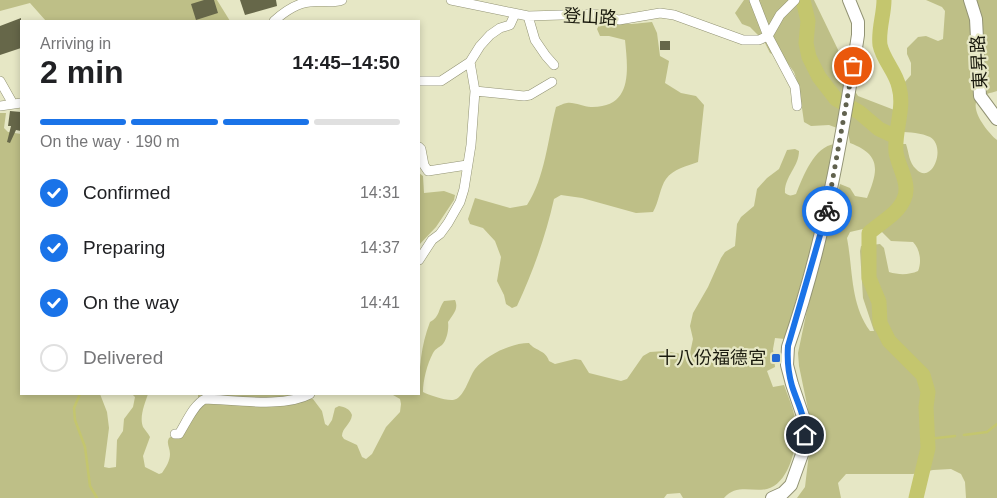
<!DOCTYPE html>
<html lang="en">
<head>
<meta charset="utf-8">
<style>
	body { margin:0; font-family:Helvetica,"Noto Sans TC",sans-serif; background:#f2f2f2; color:#202124; height:100vh; display:flex; flex-direction:column; font-size:19px; white-space:nowrap }
	* { box-sizing:border-box; margin:0 }
	p { font-size:16px; color:#757577 }
	.icon { flex:none; width:28px; height:28px; fill:none; stroke:currentColor; stroke-width:2; stroke-linecap:round; stroke-linejoin:round }
	.map { position:relative; flex:1; overflow:hidden }
	.details { position:absolute; left:20px; top:20px; width:400px; height:375px; display:flex; flex-direction:column; background:#fff; border-radius:0px; box-shadow:0 2px 8px #0003 }
	.details>* { flex:none }
	.pin { position:absolute; display:grid; place-items:center; width:42px; height:42px; color:#fff; margin:-21px; border:2px solid #fff; border-radius:50%; box-shadow:0 1px 5px #0007 }
	.courier { position:absolute; display:grid; place-items:center; width:50px; height:50px; margin:-25px; border:4px solid #1a73e8; border-radius:50%; background:#fff; color:#222; box-shadow:0 1px 6px #0007 }
	.summary em { font-style:normal; font-weight:800 }
	.summary div { display:flex; flex-direction:column-reverse }
	.summary { display:flex; align-items:center; justify-content:space-between; height:85px; padding:0 20px }
	h1 { font-size:32px; font-weight:800; line-height:38px }
	.bar { display:grid; grid-template-columns:repeat(4,1fr); gap:8px 5px; align-content:center; height:60px; padding:0 20px }
	.bar i { height:6px; border-radius:4px; background:#e0e0e0 }
	.bar .selected { background:#1a73e8 }
	.bar p { grid-column:span 4 }
	ol { padding:0 20px; list-style:none }
	li { display:flex; align-items:center; gap:15px; height:55px }
	li p { margin-inline-start:auto }
	li .icon { padding:5px; border-radius:50%; background:#1a73e8; color:#fff; stroke-width:4 }
	li:last-child { color:#757577 }
	li i { width:28px; height:28px; border:2px solid #e0e0e0; border-radius:50% }
	.map>svg:first-child { display:block }
	.green { fill:#bebf87; fill-rule:evenodd }
	.lines { fill:none; stroke-linecap:round; stroke-linejoin:round }
	.stream { stroke:#c4c66e; stroke-width:2.5 }
	.river { stroke:#c4c66e; stroke-width:15 }
	.building { fill:#666749 }
	.street-casing { stroke:#929374; stroke-width:10 }
	.secondary-casing { stroke:#929374; stroke-width:14 }
	.street { stroke:#fff; stroke-width:9 }
	.secondary { stroke:#fff; stroke-width:12 }
	.done { stroke:#61624e; stroke-width:5; stroke-dasharray:0 9 }
	.route { stroke:#1a73e8; stroke-width:6 }
	.poi-dot { fill:#2369d5; stroke:#e6e7c5; stroke-width:2 }
	.labels { text-anchor:middle; dominant-baseline:central; stroke-width:4.5; stroke-linejoin:round; paint-order:stroke }
	.street-label { font-size:18px; fill:#1a1a0e; stroke:#e6e7c5 }
	.poi-label { font-size:18px; fill:#1a1a0e; stroke:#e6e7c5; text-anchor:end }
</style>
</head>
<body>
<div class="map">
<svg width="997" height="498" viewBox="0 0 997 498">
	<rect width="100%" height="100%" fill="#e6e7c5"/>
	<path class="green" d="M 0,0 L 217,0 L 230,21 L 46,21 L 30,3 L 0,11 Z
		M 744,0 L 814,0 L 843,60 L 846,77 L 858,96 L 897,111 L 904,83 L 911,75 L 911,63 L 907,54 L 907,48 L 918,37 L 926,36 L 938,41 L 943,39 L 945,11 L 942,7 L 926,0 L 997,0 L 997,91 C 991,93 983,94 978,99 C 969,109 988,133 997,140 L 997,498 L 966,498 L 965,482 L 961,474 L 951,469 L 933,470 L 913,474 L 846,474 L 838,483 L 841,498 L 797,498 L 805,487 L 811,436 L 811,424 L 799,366 L 798,353 L 807,310 L 840,184 L 850,188 L 855,196 L 867,198 C 878,171 882,155 850,143 L 848,132 L 829,125 L 811,126 L 804,122 L 799,87 L 794,72 L 786,61 L 770,53 L 764,41 L 750,27 L 742,24 L 735,13 ZM 900,132 C 909,132 922,133 930,137 C 947,147 932,186 916,169 C 909,163 909,153 906,144 L 900,144 ZM 863,229 L 880,230 L 891,241 L 913,242 C 920,249 922,262 918,271 C 909,275 899,275 889,272 L 884,248 L 880,244 L 861,246 L 860,251 L 863,298 L 874,331 L 870,331 C 850,304 853,269 847,238 L 850,232 Z
		M 652,22 L 657,33 L 660,56 L 669,61 L 665,83 L 681,93 L 696,96 L 704,105 L 698,162 C 687,166 673,169 666,179 C 660,187 659,202 653,212 L 636,213 L 582,198 L 561,195 L 554,199 C 546,235 533,272 517,306 L 512,308 L 506,304 L 504,295 L 497,281 L 501,257 L 495,241 L 483,228 L 470,224 L 468,219 L 475,198 L 510,208 L 527,205 C 545,178 548,138 556,107 C 559,106 564,103 567,103 C 575,102 583,107 591,107 C 633,108 628,70 625,40 L 609,36 L 600,36 L 597,29 L 600,23 L 632,24 Z
		M 0,113 L 6,113 L 4,128 L 8,132 L 21,134 L 21,394 L 100,394 L 107,412 L 109,428 L 104,467 L 109,468 L 116,467 L 117,440 L 123,431 L 124,419 L 133,407 L 135,397 L 132,394 L 148,394 C 145,403 139,417 143,427 C 145,430 148,433 150,437 L 143,456 L 145,467 L 159,474 L 162,473 C 166,467 170,461 170,454 C 170,447 166,444 169,438 L 174,435 L 198,404 L 198,394 L 300,394 L 280,398 L 313,399 L 322,411 L 325,424 L 328,426 L 332,420 L 335,408 L 339,406 C 345,407 350,409 352,415 C 351,424 342,428 342,436 L 344,439 L 357,445 L 362,457 L 366,459 L 372,454 L 386,427 L 400,412 L 401,404 L 400,399 L 393,395 L 385,394 L 419,394 C 419,369 421,345 430,322 C 440,317 438,309 444,301 L 455,300 C 459,309 453,314 448,322 C 449,329 447,340 442,345 C 438,348 435,349 433,353 C 427,364 423,381 423,392 C 429,395 446,401 453,400 C 464,399 469,377 475,369 C 486,355 511,343 529,343 C 535,351 546,350 549,361 L 555,364 L 575,359 L 581,360 L 589,373 L 621,381 L 627,379 L 643,356 L 650,352 L 665,351 L 686,355 L 690,353 L 693,339 L 690,326 L 693,313 L 708,287 L 721,258 L 725,252 L 735,246 L 737,224 L 741,217 L 754,206 L 757,189 L 767,178 L 779,169 L 787,150 L 795,149 L 799,151 C 799,167 784,177 785,193 C 789,196 791,196 796,194 C 803,177 814,146 835,144 L 826,196 L 785,339 L 775,338 L 773,349 L 775,367 L 767,371 L 773,387 L 784,385 C 789,399 795,411 796,426 C 798,445 789,484 767,489 C 751,492 736,484 724,498 L 683,498 L 680,493 L 667,494 L 664,498 L 0,498 Z
		M 419,173 L 423,176 L 424,193 L 444,191 L 455,195 L 454,200 L 436,227 L 419,245 Z"/>
	<g class="lines">
		<path class="stream" d="M 80,394 L 74,408 L 75,420 L 85,447 L 90,486 L 97,498
			M 964,435 L 987,432 L 997,424
			M 928,439 L 955,436"/>
		<path class="river" d="M 803,0 L 808,21 L 806,43 L 809,57 L 819,77 L 836,99 L 859,112 L 879,129 L 896,137
			M 884,0 C 884,15 878,30 880,45 C 883,60 896,72 899,87 C 905,108 894,131 896,152 C 898,167 911,184 904,199 C 898,214 880,223 869,233 L 869,278 L 879,302 L 880,323 L 889,341 L 923,375 L 928,392 L 926,407 L 928,448 L 916,498"/>
	</g>
	<path class="building" d="M 204,0 L 214,0 L 218,13 L 196,20 L 191,4 Z
		M 240,0 L 276,0 L 277,6 L 245,15 Z
		M 21,18 L 21,48 L 0,55 L 0,26 Z
		M 660,41 L 670,41 L 670,50 L 660,50 Z
		M 10,111 L 21,112 L 21,131 L 16,130 L 10,143 L 7,142 L 11,126 L 8,126 Z"/>
	<g class="lines">
		<defs>
			<path id="street" d="M 451,0 L 528,16 L 595,14 L 619,20 L 660,13 L 674,15 L 743,40 L 759,40 L 768,36 L 780,15 L 795,0
				M 754,0 L 768,36 L 795,87 L 797,106
				M 528,16 L 535,40 L 546,56 L 554,65
				M 274,21 C 284,12 296,3 310,2 C 320,0 332,4 342,0
				M 0,81 L 13,104
				M 419,81 L 441,81 L 470,62
				M 475,91 L 524,96 L 530,95 L 552,82
				M 0,106 L 21,103
				M 419,147 L 421,149 L 424,165 L 428,171 L 467,165
				M 419,260 L 432,240 L 440,234 L 448,223 L 460,202 L 464,189 L 471,145 L 475,91 L 470,62 L 480,46 L 490,35 L 500,28 L 510,25 L 515,14
				M 175,434 L 179,434 C 186,423 194,404 205,399 C 236,400 284,408 310,394"/>
			<path id="secondary" d="M 970,0 L 976,19 L 980,96 L 997,119
				M 772,498 L 783,493 L 791,485 L 805,446 L 806,425 L 792,384 L 787,365 L 788,347 C 823,246 842,140 858,35 L 858,22 L 849,0"/>
		</defs>
		<use href="#street" class="street-casing"/>
		<use href="#secondary" class="secondary-casing"/>
		<use href="#street" class="street"/>
		<use href="#secondary" class="secondary"/>
	</g>
	<g class="lines">
		<path class="done" d="M 827,211 L 853,66"/>
		<path class="route" d="M 805,435 C 806,418 797,402 792,386 C 788,372 787,360 788,346 L 827,211"/>
	</g>
	<rect class="poi-dot" x="771" y="353" width="10" height="10" rx="2.5"/>
	<g class="labels">
		<g class="street-label">
			<text transform="translate(590 17) rotate(3)">登山路</text>
			<text transform="translate(979 62) rotate(-93)">東昇路</text>
		</g>
		<g class="poi-label">
			<text x="766" y="358">十八份福德宮</text>
		</g>
	</g>
</svg>
<div class="pin" style="left:853px;top:66px;background:#ea580c"><svg class="icon" aria-label="bag" viewBox="0 0 24 24"><path d="M5 8h14l-1 12H6zM9 8a3 3 0 0 1 6 0"/></svg></div>
<div class="pin" style="left:805px;top:435px;background:#1f2937"><svg class="icon" aria-label="home" viewBox="0 0 24 24"><path d="M3 11l9-7 9 7M6 9v11h12V9"/></svg></div>
<div class="courier" style="left:827px;top:211px"><svg class="icon" aria-label="bike" viewBox="0 0 24 24"><circle cx="6" cy="16" r="4"/><circle cx="18" cy="16" r="4"/><path d="M6 16l4-8h5l3 8M10 8l3 8H6M13 5h3"/></svg></div>
<section class="details">
<div class="summary"><div><h1>2 min</h1><p>Arriving in</p></div><em>14:45–14:50</em></div>
<div class="bar"><i class="selected"></i><i class="selected"></i><i class="selected"></i><i></i><p>On the way · 190 m</p></div>
<ol>
<li><svg class="icon" aria-label="check" viewBox="0 0 24 24"><path d="M5 12l5 5 9-10"/></svg>Confirmed<p>14:31</p></li>
<li><svg class="icon" aria-label="check" viewBox="0 0 24 24"><path d="M5 12l5 5 9-10"/></svg>Preparing<p>14:37</p></li>
<li><svg class="icon" aria-label="check" viewBox="0 0 24 24"><path d="M5 12l5 5 9-10"/></svg>On the way<p>14:41</p></li>
<li><i></i>Delivered</li>
</ol>
</section>
</div>
</body>
</html>
